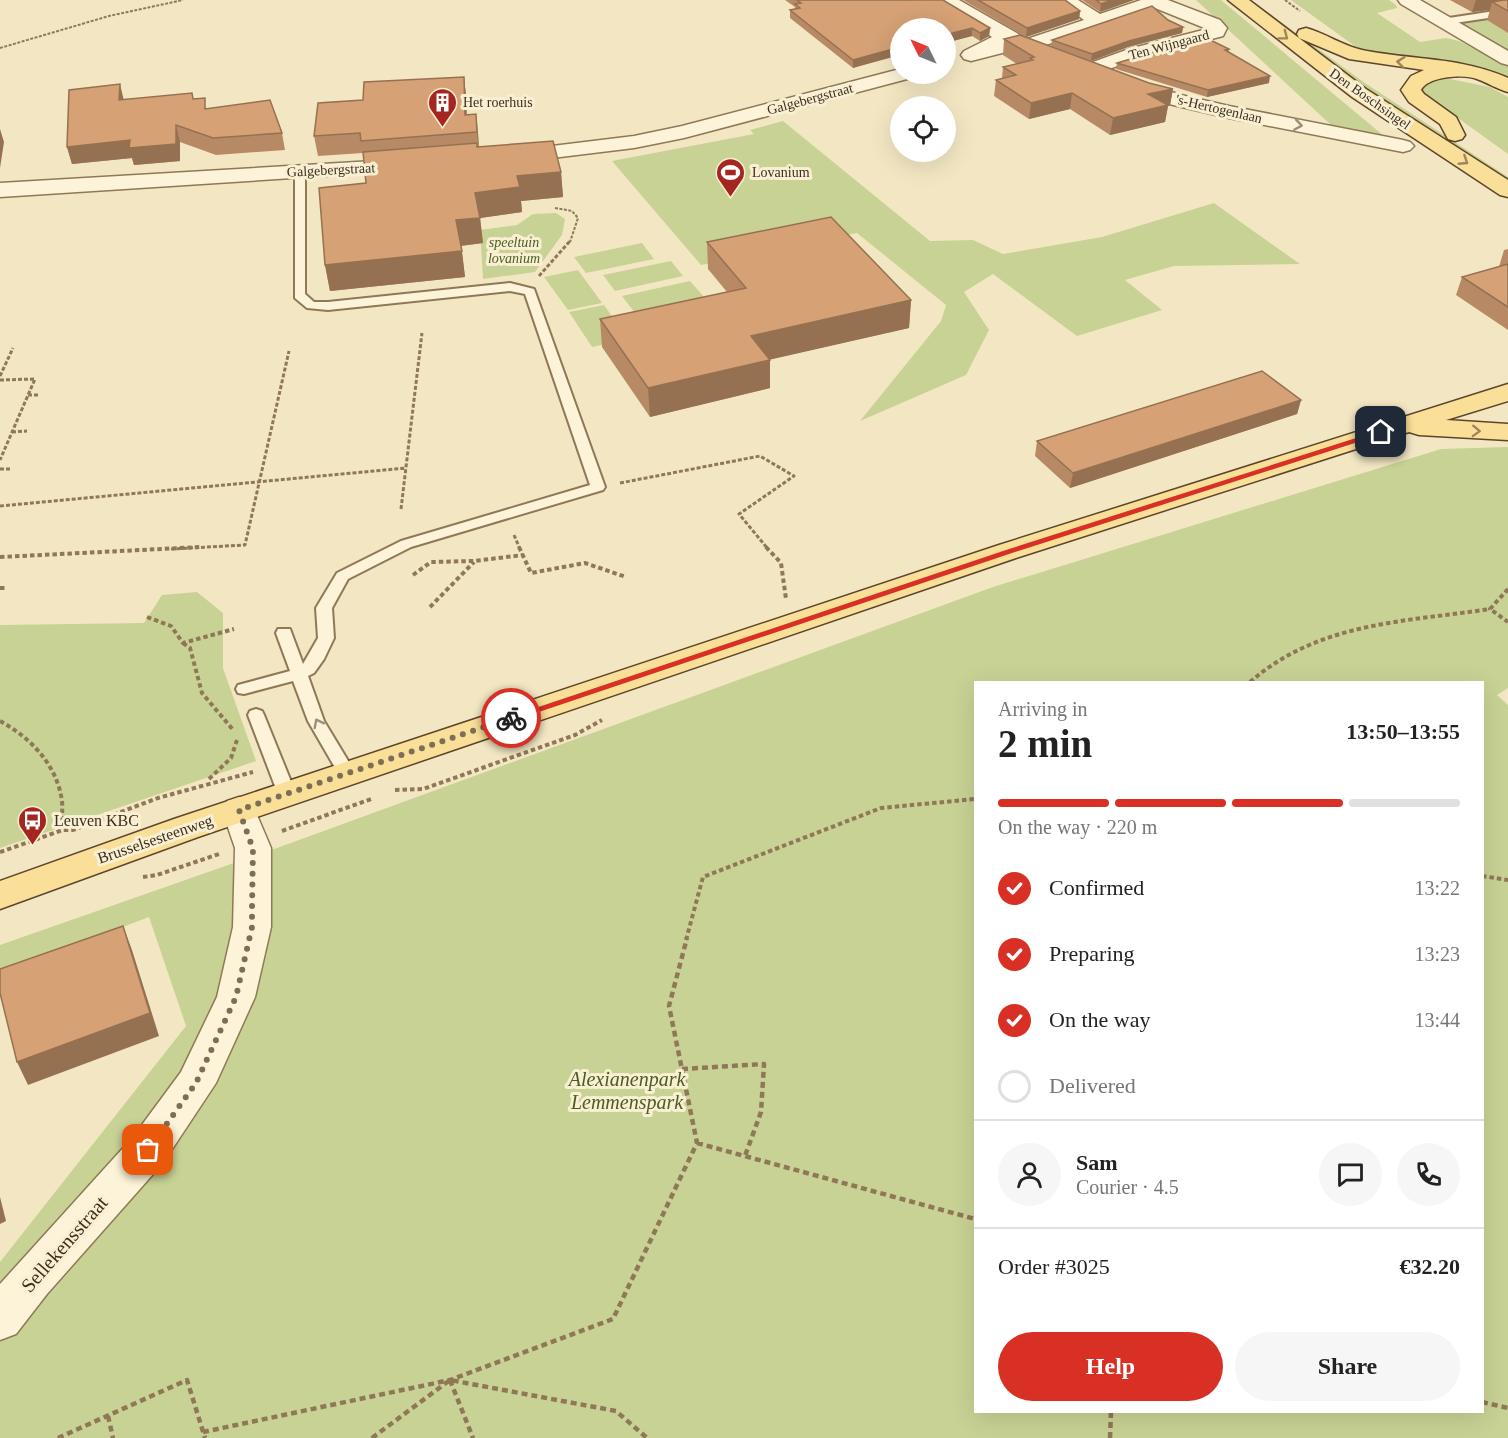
<!DOCTYPE html>
<html lang="en">
<head>
<meta charset="utf-8">
<style>
	body { margin:0; font-family:"Times New Roman",serif; background:#f6f6f6; color:#222; height:100vh; display:flex; flex-direction:column; font-size:22px; white-space:nowrap }
	* { box-sizing:border-box; margin:0 }
	p { font-size:20px; color:#767676 }
	.icon { flex:none; width:33px; height:33px; fill:none; stroke:currentColor; stroke-width:2; stroke-linecap:round; stroke-linejoin:round }
	.map { position:relative; flex:1; overflow:hidden }
	.panel { position:absolute; left:974px; top:681px; width:510px; height:732px; display:flex; flex-direction:column; background:#fff; border-radius:0px; box-shadow:0 6px 24px #0002 }
	.panel>* { flex:none }
	.needle { width:39px; rotate:313deg }
	.tools { position:absolute; left:890px; top:18px; display:grid; gap:12px }
	.tools a { display:grid; place-items:center; width:66px; height:66px; border-radius:50%; background:#fff; box-shadow:0 6px 24px #0002; font-size:30px }
	.pin { position:absolute; display:grid; place-items:center; width:51px; height:51px; color:#fff; margin:-26px; border-radius:12px; box-shadow:0 3px 9px #0006 }
	.courier { position:absolute; display:grid; place-items:center; width:60px; height:60px; margin:-30px; border:4px solid #d93025; border-radius:50%; background:#fff; color:#222; box-shadow:0 2px 8px #0007 }
	.summary em { font-style:normal; font-weight:700 }
	.summary div { display:flex; flex-direction:column-reverse }
	.summary { display:flex; align-items:center; justify-content:space-between; height:102px; padding:0 24px }
	h1 { font-size:39px; font-weight:700; line-height:45px }
	.bar { display:grid; grid-template-columns:repeat(4,1fr); gap:9px 6px; align-content:center; height:72px; padding:0 24px }
	.bar i { height:8px; border-radius:4px; background:#e0e0e0 }
	.bar .current { background:#d93025 }
	.bar p { grid-column:span 4 }
	.line { display:flex; align-items:center; gap:15px; padding:0 24px; border-top:2px solid #e0e0e0 }
	.line div { flex:1 }
	.round { display:grid; place-items:center; flex:none; width:63px; height:63px; border-radius:32px; background:#f6f6f6 }
	ol { padding:0 24px; list-style:none }
	li { display:flex; align-items:center; gap:18px; height:66px }
	li p { margin-inline-start:auto }
	li .icon { padding:6px; border-radius:50%; background:#d93025; color:#fff; stroke-width:4 }
	li:last-child { color:#767676 }
	li i { width:33px; height:33px; border:3px solid #e0e0e0; border-radius:50% }
	.primary-button { display:flex; gap:12px; margin-top:auto; padding:12px 24px }
	.primary-button a { flex:1; height:69px; border-radius:36px; background:#d93025; color:#fff; font-size:24px; font-weight:700; line-height:69px; text-align:center }
	.primary-button a+a { background:#f6f6f6; color:#222 }
	.map>svg:first-child { display:block }
	.green { fill:#c9d295; fill-rule:evenodd }
	.lines { fill:none; stroke-linecap:round; stroke-linejoin:round }
	.service-casing { stroke:#8f7857; stroke-width:4 }
	.minor-casing { stroke:#8f7857; stroke-width:3 }
	.primary-casing { stroke:#5d452c; stroke-width:3 }
	.path-far3 { stroke:#8f7857; stroke-width:2; stroke-dasharray:3 1.5; stroke-linecap:butt }
	.path-far2 { stroke:#8f7857; stroke-width:3; stroke-dasharray:4 2; stroke-linecap:butt }
	.path-far1 { stroke:#8f7857; stroke-width:4; stroke-dasharray:4.5 3; stroke-linecap:butt }
	.path { stroke:#8f7857; stroke-width:4.5; stroke-dasharray:6 4; stroke-linecap:butt }
	.service { fill:#fcf3d8; fill-rule:evenodd }
	.minor { fill:#fcf3d8; fill-rule:evenodd }
	.primary { fill:#f9df97; fill-rule:evenodd }
	.wall { fill:#b78a65 }
	.shaded-wall { fill:#957152 }
	.building { fill:#d5a175; stroke:#957152; stroke-width:1.5 }
	.oneway { stroke:#9c865a }
	.oneway2 { stroke:#9d907a }
	.route { fill:#d93025 }
	.done { stroke:#7d6f57; stroke-width:6; stroke-dasharray:0 10.8 }
	.labels { text-anchor:middle; dominant-baseline:central; stroke-width:6; stroke-linejoin:round; paint-order:stroke }
	.far-street-label { font-size:14px; fill:#3e2e1d; stroke:#f9f0d4 }
	.far-poi-label { font-size:14px; fill:#3e2e1d; stroke:#f9f0d4; text-anchor:start }
	.far-park-label { font-size:14px; font-style:italic; fill:#4b5c21; stroke:#f9f0d4 }
	.poi-label { font-size:16px; fill:#3e2e1d; stroke:#f9f0d4; text-anchor:start }
	.street-label { font-size:16px; fill:#3e2e1d; stroke:#f9f0d4 }
	.near-park-label { font-size:20px; font-style:italic; fill:#4b5c21; stroke:#f9f0d4 }
	.near-street-label { font-size:20px; fill:#3e2e1d; stroke:#f9f0d4 }
</style>
</head>
<body>
<div class="map">
<svg width="1508" height="1438" viewBox="0 0 1508 1438">
	<rect width="100%" height="100%" fill="#f3e7c3"/>
	<path class="green" d="M 1196,0 L 1221,0 L 1384,136 L 1331,125 Z
		M 1245,0 L 1251,0 L 1365,83 L 1508,177 L 1508,181 L 1380,98 Z
		M 1291,0 L 1389,0 L 1396,5 L 1397,8 L 1377,13 L 1420,42 L 1446,38 L 1459,41 L 1508,65 L 1508,77 L 1467,65 L 1363,52 Z
		M 1508,16 L 1508,50 L 1460,23 Z
		M 1440,77 L 1490,87 L 1508,97 L 1508,154 L 1426,95 L 1421,88 L 1422,84 Z
		M 783,121 L 930,241 L 973,240 L 1003,254 L 1102,237 L 1214,203 L 1300,264 L 1174,266 L 1125,280 L 1162,310 L 1077,336 L 993,274 L 964,292 L 989,330 L 966,375 L 860,421 L 941,321 L 946,305 L 857,233 L 701,265 L 612,161 L 754,134 L 750,130 Z
		M 556,213 L 565,219 L 562,235 L 535,272 L 483,279 L 480,230 L 517,225 L 533,214 Z
		M 642,243 L 654,259 L 586,273 L 574,257 Z
		M 671,261 L 683,276 L 615,291 L 603,275 Z
		M 578,270 L 602,303 L 568,310 L 544,277 Z
		M 690,281 L 704,297 L 635,313 L 622,296 Z
		M 604,305 L 628,339 L 592,347 L 569,312 Z
		M 1508,447 L 1508,688 L 1497,695 L 1508,705 L 1508,1438 L 0,1438 L 0,1262 L 186,1026 L 149,917 L 0,974 L 0,945 L 277,848 L 993,587 L 1441,449 ZM 975,682 L 1482,682 L 1482,1412 L 975,1412 Z
		M 197,592 L 223,613 L 223,668 L 256,761 L 0,848 L 0,625 L 144,623 L 162,595 Z"/>
	<g class="lines">
		<defs>
			<path id="service" d="M 1508,9 L 1508,15 L 1442,25 L 1437,22 L 1442,19 Z
				M 300,169 L 305,172 L 305,294 L 314,302 L 328,302 L 510,283 L 534,289 L 605,487 L 603,490 L 411,547 L 348,579 L 332,608 L 334,638 L 324,659 L 314,673 L 308,676 L 324,721 L 356,774 L 353,778 L 341,778 L 308,721 L 293,681 L 244,694 L 238,693 L 236,689 L 238,685 L 290,671 L 276,633 L 278,629 L 290,629 L 303,664 L 318,638 L 316,608 L 337,573 L 401,541 L 590,485 L 525,294 L 510,291 L 328,310 L 307,308 L 295,298 L 295,172 Z
				M 256,709 L 262,711 L 264,715 L 296,794 L 293,798 L 287,800 L 281,798 L 278,794 L 248,715 L 250,711 Z"/>
			<path id="minor" d="M 937,0 L 959,0 L 1027,39 L 1084,20 L 1057,0 L 1078,0 L 1100,14 L 1141,0 L 1168,0 L 1220,20 L 1227,28 L 1223,36 L 1143,57 L 1089,76 L 1082,74 L 1079,70 L 1082,66 L 1129,49 L 1207,29 L 1155,8 L 1043,46 L 1057,52 L 1060,56 L 1057,60 L 1043,60 L 1018,49 L 971,61 L 964,59 L 961,55 L 964,51 L 992,37 Z
				M 1398,0 L 1420,0 L 1508,51 L 1508,65 L 1501,63 L 1401,4 Z
				M 900,69 L 900,74 L 914,74 L 911,78 L 684,138 L 634,148 L 511,163 L 503,162 L 500,157 L 503,152 L 511,151 L 634,136 L 682,126 Z
				M 1130,79 L 1181,95 L 1229,106 L 1403,140 L 1410,142 L 1414,146 L 1410,150 L 1403,152 L 1229,118 L 1169,104 L 1123,89 L 1120,85 L 1123,81 Z
				M 408,159 L 416,160 L 419,165 L 416,170 L 0,197 L 0,183 Z
				M 239,797 L 251,801 L 271,848 L 271,927 L 255,997 L 216,1083 L 163,1163 L 47,1294 L 16,1334 L 0,1340 L 0,1284 L 133,1137 L 181,1072 L 217,997 L 233,927 L 235,848 L 222,810 L 227,801 Z"/>
			<path id="primary" d="M 1228,0 L 1249,0 L 1366,89 L 1508,180 L 1508,197 L 1500,195 L 1352,97 Z
				M 1306,28 C 1325,33 1343,46 1362,50 C 1411,60 1462,57 1508,78 L 1508,92 C 1497,89 1488,83 1477,79 C 1465,74 1428,76 1421,90 L 1424,94 L 1456,117 L 1465,135 L 1462,139 L 1455,141 L 1448,139 L 1440,124 L 1409,102 L 1401,90 L 1411,76 L 1424,70 L 1349,59 L 1299,38 L 1297,34 L 1299,30 Z
				M 1508,384 L 1508,401 L 1446,420 L 1508,424 L 1508,440 L 1419,435 L 1409,432 L 1019,557 L 198,837 L 0,909 L 0,881 L 174,819 L 999,545 Z"/>
		</defs>
		<use href="#service" class="service-casing"/>
		<use href="#minor" class="minor-casing"/>
		<use href="#primary" class="primary-casing"/>
		<path class="path-far3" d="M 1285,0 L 1300,11
			M 0,48 L 109,16 L 183,0
			M 555,208 L 572,211 L 578,218 L 570,242"/>
		<path class="path-far2" d="M 539,276 L 571,240
			M 0,376 L 13,348
			M 0,380 L 35,379 L 0,460
			M 28,395 L 40,395
			M 12,432 L 27,431
			M 0,469 L 11,469
			M 620,483 L 760,456 L 794,476 L 739,514 L 768,549
			M 0,506 L 406,468
			M 401,509 L 422,333
			M 514,535 L 520,549
			M 171,549 L 245,545 L 289,351"/>
		<path class="path-far1" d="M 519,547 L 531,573 L 585,563 L 626,577
			M 766,547 L 781,563 L 786,599
			M 0,557 L 201,547
			M 413,575 L 431,562 L 474,561 L 523,555
			M 0,588 L 5,588
			M 1508,589 L 1490,609 L 1508,622
			M 430,607 L 474,562
			M 147,617 L 171,626 L 183,643 L 234,629
			M 183,643 L 190,648 L 202,693 L 234,731
			M 1250,682 C 1319,622 1404,622 1490,609
			M 0,721 C 31,738 57,765 62,801 C 63,811 61,820 63,830
			M 209,779 L 231,758 L 237,740
			M 395,790 L 423,789 L 575,735 L 602,720
			M 282,831 L 371,799
			M 0,852 L 63,830 L 73,830 L 158,798 L 253,772
			M 1482,876 L 1508,880
			M 143,877 L 157,875 L 219,854
			M 686,940 L 703,877 L 881,808 L 975,799"/>
		<path class="path" d="M 682,1069 L 764,1064 L 761,1112 L 745,1156
			M 697,1143 L 975,1219
			M 450,1380 L 473,1438
			M 1482,1402 L 1508,1408
			M 108,1416 L 113,1438
			M 203,1432 L 450,1380 L 613,1319 L 697,1143 L 669,1006 L 687,938
			M 58,1438 L 187,1380 L 205,1438
			M 372,1438 L 450,1380 L 616,1411 L 647,1438
			M 1110,1438 L 1111,1412"/>
		<use href="#service" class="service"/>
		<use href="#minor" class="minor"/>
		<use href="#primary" class="primary"/>
	</g>
	<path class="wall" d="M 785,0 L 943,0 L 990,28 L 989,36 L 980,41 L 972,36 L 945,43 L 945,28 L 853,68 L 790,18 L 790,10 L 795,9 L 795,7 Z
		M 963,0 L 1065,0 L 1080,11 L 1079,19 L 1026,37 Z
		M 1082,0 L 1134,0 L 1100,12 Z
		M 1450,0 L 1508,0 L 1508,33 L 1487,20 L 1490,10 L 1472,12 Z
		M 1168,20 L 1183,27 L 1182,33 L 1128,47 L 1091,61 L 1051,46 L 1052,40 Z
		M 1004,39 L 1149,83 L 1173,89 L 1170,105 L 1168,106 L 1165,122 L 1110,135 L 1070,109 L 1029,119 L 994,96 L 996,80 L 1002,78 L 1003,67 L 1017,64 L 1003,55 Z
		M 1229,49 L 1229,52 L 1269,83 L 1207,97 L 1116,69 L 1117,63 Z
		M 464,77 L 466,96 L 467,115 L 478,133 L 479,146 L 561,172 L 563,197 L 521,201 L 522,212 L 480,218 L 483,243 L 461,246 L 465,277 L 330,291 L 325,265 L 366,183 L 363,153 L 318,156 L 314,136 L 363,100 Z
		M 124,99 L 194,99 L 207,109 L 282,133 L 285,150 L 216,155 L 180,142 L 180,161 L 134,165 L 132,158 L 72,164 L 67,147 Z
		M 707,242 L 911,300 L 909,328 L 770,359 L 770,388 L 650,417 L 602,347 L 600,319 L 727,292 L 708,269 Z
		M 1508,249 L 1508,330 L 1456,295 L 1462,277 L 1499,267 L 1504,250 Z
		M 1301,400 L 1297,414 L 1070,488 L 1035,456 L 1037,441 Z"/>
	<path class="shaded-wall" d="M 1112,0 L 1134,0 L 1100,12 L 1101,4 Z
		M 1476,0 L 1508,0 L 1492,2 L 1490,10 L 1472,12 Z
		M 1080,11 L 1079,19 L 1026,37 L 1027,28 Z
		M 1183,27 L 1182,33 L 1128,47 L 1091,61 L 1092,54 L 1129,41 Z
		M 972,28 L 972,36 L 945,43 L 945,35 Z
		M 990,28 L 989,36 L 980,41 L 980,33 Z
		M 900,47 L 900,55 L 853,68 L 853,60 Z
		M 1270,76 L 1269,83 L 1207,97 L 1208,90 Z
		M 464,77 L 466,96 L 467,134 L 465,115 Z
		M 120,84 L 124,101 L 119,100 Z
		M 1173,89 L 1170,105 L 1168,106 L 1165,122 L 1110,135 L 1113,118 L 1148,94 Z
		M 1072,93 L 1070,109 L 1029,119 L 1031,103 Z
		M 476,114 L 478,133 L 479,151 L 477,132 Z
		M 176,125 L 180,142 L 180,161 L 134,165 L 132,158 L 72,164 L 67,147 Z
		M 0,129 L 4,142 L 0,168 Z
		M 561,172 L 563,197 L 521,201 L 522,212 L 480,218 L 483,243 L 459,246 L 456,220 L 475,193 L 517,176 Z
		M 462,251 L 465,277 L 330,291 L 325,265 Z
		M 911,300 L 909,328 L 751,364 L 751,336 Z
		M 770,360 L 770,388 L 650,417 L 648,388 Z
		M 1301,400 L 1297,414 L 1070,488 L 1073,473 Z
		M 123,926 L 132,950 L 159,1036 L 28,1085 L 17,1062 Z
		M 0,1197 L 6,1221 L 0,1224 Z"/>
	<path class="building" d="M 797,0 L 943,0 L 990,28 L 980,33 L 972,28 L 945,35 L 945,28 L 900,28 L 900,47 L 853,60 L 790,10 L 800,8 L 795,4 L 801,3 Z
		M 978,0 L 1065,0 L 1080,11 L 1027,28 Z
		M 1096,0 L 1112,0 L 1101,4 Z
		M 1504,0 L 1508,0 L 1508,11 L 1492,2 Z
		M 1152,6 L 1168,20 L 1183,27 L 1129,41 L 1092,54 L 1052,40 Z
		M 1020,35 L 1149,83 L 1173,89 L 1148,94 L 1168,105 L 1113,118 L 1072,93 L 1031,103 L 996,80 L 1016,75 L 1003,67 L 1033,60 L 1030,58 L 1034,57 L 1004,39 Z
		M 1204,37 L 1229,49 L 1225,50 L 1270,76 L 1208,90 L 1117,63 Z
		M 464,77 L 465,115 L 476,114 L 477,132 L 361,141 L 360,133 L 314,136 L 318,103 L 363,100 L 364,82 Z
		M 120,84 L 119,100 L 192,93 L 193,99 L 205,98 L 205,109 L 270,100 L 282,133 L 213,138 L 176,125 L 176,144 L 129,148 L 130,140 L 67,147 L 69,90 Z
		M 553,141 L 561,172 L 517,176 L 520,187 L 475,193 L 480,218 L 456,220 L 462,251 L 325,265 L 319,188 L 366,183 L 363,152 L 477,143 L 477,147 Z
		M 831,217 L 911,300 L 751,336 L 770,360 L 648,388 L 600,319 L 746,288 L 707,242 Z
		M 1508,264 L 1508,307 L 1462,277 Z
		M 1262,371 L 1301,400 L 1073,473 L 1037,441 Z
		M 123,926 L 150,1013 L 17,1062 L 0,993 L 0,969 Z"/>
	<defs><path id="oneway-chevron" d="M-2-3.5L2.5 0L-2 3.5" fill="none" stroke-width="1.6" stroke-linecap="round" stroke-linejoin="round" transform="scale(1.5)"/></defs>
	<g class="oneway">
		<use href="#oneway-chevron" transform="translate(1284 36) rotate(37)"/>
		<use href="#oneway-chevron" transform="translate(1401 62) rotate(-174)"/>
		<use href="#oneway-chevron" transform="translate(1464 161) rotate(33)"/>
		<use href="#oneway-chevron" transform="translate(1476 431) rotate(2)"/>
	</g>
	<g class="oneway2">
		<use href="#oneway-chevron" transform="translate(1298 125) rotate(9)"/>
		<use href="#oneway-chevron" transform="translate(318 723) rotate(-117)"/>
	</g>
	<path class="route" d="M 1381,430 L 1385,432 L 1383,434 L 1012,553 L 515,720 L 511,721 L 506,718 L 1006,550 Z"/>
	<g class="lines">
		<path class="done" d="M 148,1150 L 196,1083 L 236,997 L 252,927 L 252,908 L 253,849 L 239,810 L 511,718"/>
	</g>
	<defs>
		<symbol id="building-pin" viewBox="-11 -11 22 30"><path d="M0 17L-7.5 6A9.5 9.5 0 1 1 7.5 6Z" fill="#a52521" stroke="#f9f0d4"/><path d="M-4-6H4V6H1V3H-1V6H-4ZM-2.5-4.3h1.7v1.8h-1.7ZM.8-4.3h1.7v1.8H.8ZM-2.5-1h1.7V.8h-1.7ZM.8-1h1.7V.8H.8Z" fill="#fff"/></symbol>
		<symbol id="stadium-pin" viewBox="-11 -11 22 30"><path d="M0 17L-7.5 6A9.5 9.5 0 1 1 7.5 6Z" fill="#a52521" stroke="#f9f0d4"/><path d="M0-5a6.5 5 0 1 0 0 10a6.5 5 0 1 0 0-10ZM-3.5-1.8h7v3.6h-7Z" fill="#fff"/></symbol>
		<symbol id="bus-pin" viewBox="-11 -11 22 30"><path d="M0 17L-7.5 6A9.5 9.5 0 1 1 7.5 6Z" fill="#a52521" stroke="#f9f0d4"/><path d="M-5-6H5V4H4V6H2V4H-2V6H-4V4H-5ZM-3.5-4V0h7V-4ZM-3.5 1.2v1.5H-2V1.2ZM2 1.2v1.5H3.5V1.2Z" fill="#fff"/></symbol>
	</defs>
	<g fill-rule="evenodd">
		<use href="#building-pin" x="426" y="86" width="33" height="45"/>
		<use href="#stadium-pin" x="714" y="156" width="33" height="45"/>
		<use href="#bus-pin" x="16" y="804" width="33" height="45"/>
	</g>
	<g class="labels">
		<g class="far-street-label">
			<text transform="translate(1169 45) rotate(-15)">Ten Wijngaard</text>
			<text transform="translate(810 99) rotate(-15)">Galgebergstraat</text>
			<text transform="translate(1370 99) rotate(35)">Den Boschsingel</text>
			<text transform="translate(1219 109) rotate(13)">'s-Hertogenlaan</text>
			<text transform="translate(331 170) rotate(-3)">Galgebergstraat</text>
		</g>
		<g class="far-poi-label">
			<text x="463" y="102">Het roerhuis</text>
			<text x="752" y="172">Lovanium</text>
		</g>
		<g class="far-park-label">
			<text x="514" y="242">speeltuin<tspan x="514" dy="16">lovanium</tspan></text>
		</g>
		<g class="poi-label">
			<text x="54" y="820">Leuven KBC</text>
		</g>
		<g class="street-label">
			<text transform="translate(155 839) rotate(-19)">Brusselsesteenweg</text>
		</g>
		<g class="near-park-label">
			<text x="627" y="1079">Alexianenpark<tspan x="627" dy="23">Lemmenspark</tspan></text>
		</g>
		<g class="near-street-label">
			<text transform="translate(64 1244) rotate(-49)">Sellekensstraat</text>
		</g>
	</g>
</svg>
<div class="tools">
<a><svg class="needle" viewBox="-14 -14 28 28"><path d="M0-13l5 13h-10z" fill="#e53935"/><path d="M0 13l5-13h-10z" fill="#767676"/></svg></a>
<a><svg class="icon" aria-label="locate" viewBox="0 0 24 24"><circle cx="12" cy="12" r="6"/><path d="M12 2v4M12 18v4M2 12h4M18 12h4"/></svg></a>
</div>
<div class="pin" style="left:148px;top:1150px;background:#ea580c"><svg class="icon" aria-label="bag" viewBox="0 0 24 24"><path d="M5 8h14l-1 12H6zM9 8a3 3 0 0 1 6 0"/></svg></div>
<div class="pin" style="left:1381px;top:432px;background:#1f2937"><svg class="icon" aria-label="home" viewBox="0 0 24 24"><path d="M3 11l9-7 9 7M6 9v11h12V9"/></svg></div>
<div class="courier" style="left:511px;top:718px"><svg class="icon" aria-label="bike" viewBox="0 0 24 24"><circle cx="6" cy="16" r="4"/><circle cx="18" cy="16" r="4"/><path d="M6 16l4-8h5l3 8M10 8l3 8H6M13 5h3"/></svg></div>
<section class="panel">
<div class="summary"><div><h1>2 min</h1><p>Arriving in</p></div><em>13:50–13:55</em></div>
<div class="bar"><i class="current"></i><i class="current"></i><i class="current"></i><i></i><p>On the way · 220 m</p></div>
<ol>
<li><svg class="icon" aria-label="check" viewBox="0 0 24 24"><path d="M5 12l5 5 9-10"/></svg>Confirmed<p>13:22</p></li>
<li><svg class="icon" aria-label="check" viewBox="0 0 24 24"><path d="M5 12l5 5 9-10"/></svg>Preparing<p>13:23</p></li>
<li><svg class="icon" aria-label="check" viewBox="0 0 24 24"><path d="M5 12l5 5 9-10"/></svg>On the way<p>13:44</p></li>
<li><i></i>Delivered</li>
</ol>
<div class="line" style="height:108px"><a class="round"><svg class="icon" aria-label="person" viewBox="0 0 24 24"><circle cx="12" cy="8" r="4"/><path d="M4 21q1-7 8-7t8 7"/></svg></a><div><b>Sam</b><p>Courier · 4.5</p></div><a class="round"><svg class="icon" aria-label="chat" viewBox="0 0 24 24"><path d="M4 5h16v11H9l-5 4z"/></svg></a><a class="round"><svg class="icon" aria-label="phone" viewBox="0 0 24 24"><path d="M5 4h4l2 5-3 2q2 4 5 5l2-3 5 2v4C11 20 4 13 5 4z"/></svg></a></div>
<div class="line" style="height:78px"><div>Order #3025</div><b>€32.20</b></div>
<div class="primary-button"><a>Help</a><a>Share</a></div>
</section>
</div>
</body>
</html>
